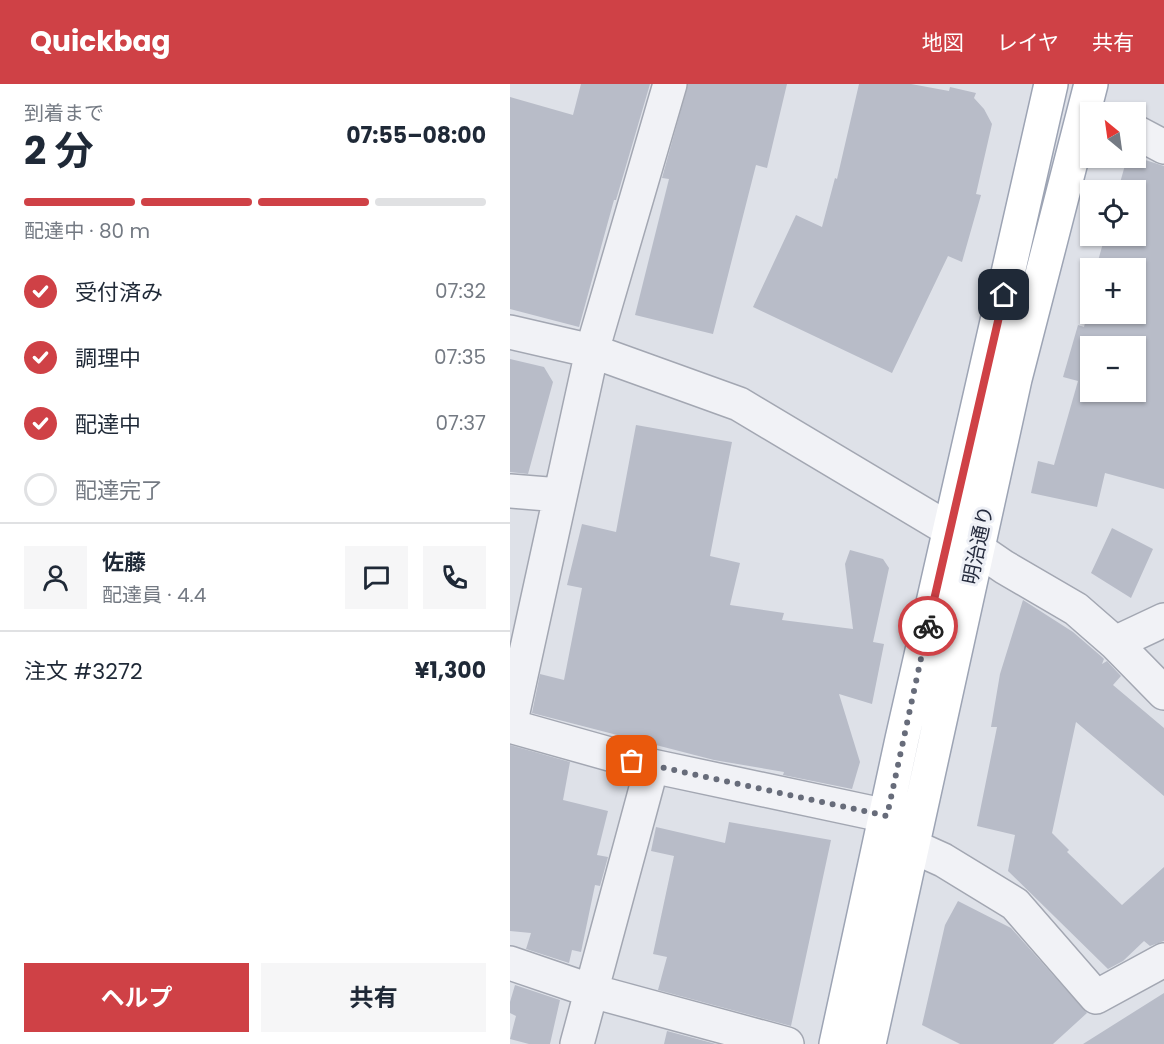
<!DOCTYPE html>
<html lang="ja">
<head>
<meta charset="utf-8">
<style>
	body { margin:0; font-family:Poppins,"Noto Sans JP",sans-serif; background:#f6f6f7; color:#1f2937; height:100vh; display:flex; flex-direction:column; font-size:22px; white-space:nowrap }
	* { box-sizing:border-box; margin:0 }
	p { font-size:20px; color:#747a83 }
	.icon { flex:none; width:33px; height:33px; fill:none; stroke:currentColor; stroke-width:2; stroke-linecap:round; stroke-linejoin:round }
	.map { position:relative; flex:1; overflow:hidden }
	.drawer { display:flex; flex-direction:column; background:#fff; width:510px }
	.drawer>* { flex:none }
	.needle { width:39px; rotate:331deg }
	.controls { position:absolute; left:570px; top:18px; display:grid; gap:12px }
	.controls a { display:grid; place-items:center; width:66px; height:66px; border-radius:0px; background:#fff; box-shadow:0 2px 4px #0004; font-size:30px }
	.pin { position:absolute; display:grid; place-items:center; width:51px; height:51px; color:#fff; margin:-26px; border-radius:12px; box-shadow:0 3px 9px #0006 }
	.courier { position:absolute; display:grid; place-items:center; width:60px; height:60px; margin:-30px; border:4px solid #cf4146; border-radius:50%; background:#fff; color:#222; box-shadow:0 2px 8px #0007 }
	.summary em { font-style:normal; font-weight:700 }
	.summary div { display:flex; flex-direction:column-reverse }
	.summary { display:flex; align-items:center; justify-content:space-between; height:102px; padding:0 24px }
	h1 { font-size:39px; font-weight:700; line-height:45px }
	.bar { display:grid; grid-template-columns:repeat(4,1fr); gap:9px 6px; align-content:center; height:72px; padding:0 24px }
	.bar i { height:8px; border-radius:4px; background:#e0e1e3 }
	.bar .active { background:#cf4146 }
	.bar p { grid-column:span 4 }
	.line { display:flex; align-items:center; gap:15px; padding:0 24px; border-top:2px solid #e0e1e3 }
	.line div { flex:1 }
	.round { display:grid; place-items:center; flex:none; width:63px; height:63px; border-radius:0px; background:#f6f6f7 }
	ol { padding:0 24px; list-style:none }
	li { display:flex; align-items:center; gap:18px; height:66px }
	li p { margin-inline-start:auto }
	li .icon { padding:6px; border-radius:50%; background:#cf4146; color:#fff; stroke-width:4 }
	li:last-child { color:#747a83 }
	li i { width:33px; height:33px; border:3px solid #e0e1e3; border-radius:50% }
	.primary-button { display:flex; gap:12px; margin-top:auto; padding:12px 24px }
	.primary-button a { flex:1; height:69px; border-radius:0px; background:#cf4146; color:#fff; font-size:24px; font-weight:700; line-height:69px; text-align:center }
	.primary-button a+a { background:#f6f6f7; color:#1f2937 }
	header { display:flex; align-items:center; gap:36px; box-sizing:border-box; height:84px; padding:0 30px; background:#cf4146; color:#fff }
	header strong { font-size:28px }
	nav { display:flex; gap:33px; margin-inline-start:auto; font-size:21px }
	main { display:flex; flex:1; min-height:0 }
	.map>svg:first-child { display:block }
	.building { fill:#b8bcc8; fill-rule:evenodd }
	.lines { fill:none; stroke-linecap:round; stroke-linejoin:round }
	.minor-casing { stroke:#a3a7b2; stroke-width:36 }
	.major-casing { stroke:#9da4b4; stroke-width:36 }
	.minor { stroke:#f1f2f6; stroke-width:33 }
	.major { stroke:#fff; stroke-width:33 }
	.done { stroke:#676c7a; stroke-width:6; stroke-dasharray:0 10.8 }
	.route { stroke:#cf4146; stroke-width:8 }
	.labels { text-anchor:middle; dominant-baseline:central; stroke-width:6; stroke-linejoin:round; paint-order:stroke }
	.street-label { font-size:20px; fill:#272d3f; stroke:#eef0f6 }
</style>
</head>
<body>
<header>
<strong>Quickbag</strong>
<nav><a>地図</a><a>レイヤ</a><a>共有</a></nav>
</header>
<main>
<section class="drawer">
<div class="summary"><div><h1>2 分</h1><p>到着まで</p></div><em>07:55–08:00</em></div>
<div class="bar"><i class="active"></i><i class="active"></i><i class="active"></i><i></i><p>配達中 · 80 m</p></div>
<ol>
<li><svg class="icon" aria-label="check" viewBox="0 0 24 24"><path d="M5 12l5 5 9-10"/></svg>受付済み<p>07:32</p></li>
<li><svg class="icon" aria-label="check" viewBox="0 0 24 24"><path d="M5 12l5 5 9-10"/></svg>調理中<p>07:35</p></li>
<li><svg class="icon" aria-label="check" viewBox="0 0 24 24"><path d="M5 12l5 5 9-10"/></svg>配達中<p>07:37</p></li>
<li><i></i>配達完了</li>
</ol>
<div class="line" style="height:108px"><a class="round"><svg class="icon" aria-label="person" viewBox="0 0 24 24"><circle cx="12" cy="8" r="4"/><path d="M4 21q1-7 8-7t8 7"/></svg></a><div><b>佐藤</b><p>配達員 · 4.4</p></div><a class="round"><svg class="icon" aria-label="chat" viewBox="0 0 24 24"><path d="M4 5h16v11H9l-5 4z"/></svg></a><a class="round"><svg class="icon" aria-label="phone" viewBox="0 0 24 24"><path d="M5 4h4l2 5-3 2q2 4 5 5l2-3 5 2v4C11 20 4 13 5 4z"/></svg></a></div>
<div class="line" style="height:78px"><div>注文 #3272</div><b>¥1,300</b></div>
<div class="primary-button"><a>ヘルプ</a><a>共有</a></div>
</section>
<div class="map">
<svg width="654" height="960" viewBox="0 0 654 960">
	<rect width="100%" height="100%" fill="#dee1e8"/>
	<path class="building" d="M 71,0 L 140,0 L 106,116 L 104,116 L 69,243 L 0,225 L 0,13 L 63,31 Z
		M 178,0 L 277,0 L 257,84 L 246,81 L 203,250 L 125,231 L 159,95 L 152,94 Z
		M 349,0 L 401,0 L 439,7 L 440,3 L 466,9 L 464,14 L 474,25 L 482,40 L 466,110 L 471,111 L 452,178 L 438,172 L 382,289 L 243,223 L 286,131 L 312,143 L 325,94 L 327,95 Z
		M 617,74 L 629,74 L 654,82 L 654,405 L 595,389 L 587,423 L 521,409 L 528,377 L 544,381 L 568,297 L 553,293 L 568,241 L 574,243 L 580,218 L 580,230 L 626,230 L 626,184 L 586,184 L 595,152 L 626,152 L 626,106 L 608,106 ZM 580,262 L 626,262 L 626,308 L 580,308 Z
		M 0,275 L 34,283 L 43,298 L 18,390 L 0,388 Z
		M 126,341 L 222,358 L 200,472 L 230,479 L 220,521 L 274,529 L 272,536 L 343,545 L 335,480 L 340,466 L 373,475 L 379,484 L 363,558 L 374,560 L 362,620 L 329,610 L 350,678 L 342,705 L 273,691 L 274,688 L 204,676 L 22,629 L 30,590 L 54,596 L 72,504 L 57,501 L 72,440 L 106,448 Z
		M 602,444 L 643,465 L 621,514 L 581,489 Z
		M 513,516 L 563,548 L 592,573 L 594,575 L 592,580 L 597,577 L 611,592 L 603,601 L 654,644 L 654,712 L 566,638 L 542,749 L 559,766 L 557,768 L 612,821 L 654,783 L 654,857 L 640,862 L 634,857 L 613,877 L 598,885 L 498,787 L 505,751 L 467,742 L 487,643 L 481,643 L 490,590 Z
		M 0,661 L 60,678 L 53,716 L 98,727 L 87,771 L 98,773 L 90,802 L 85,801 L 71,868 L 62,866 L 59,879 L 16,865 L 21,849 L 0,847 Z
		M 219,738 L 321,756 L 281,942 L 148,906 L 157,873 L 143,870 L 164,772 L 141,767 L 146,743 L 215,759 Z
		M 448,817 L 501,844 L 577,929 L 543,960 L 450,960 L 412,941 L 435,841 Z
		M 5,901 L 50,916 L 40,960 L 19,960 L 0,955 L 6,932 L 0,929 L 0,918 Z
		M 654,909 L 654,960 L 573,960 Z
		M 157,947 L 206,960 L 154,960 Z"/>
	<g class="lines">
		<defs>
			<path id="minor" d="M 626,48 L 654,63
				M 0,248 L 82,267 L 229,320 L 440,446 L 494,483 L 566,525 L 605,559 L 654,609
				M 0,407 L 50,411
				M 605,559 L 654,536
				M 0,634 L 3,628 L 82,267 L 160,0
				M 0,642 L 142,682 L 377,732
				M 402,762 L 433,776 L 505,820 L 586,913 L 654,876
				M 0,879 L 82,907 L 277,960
				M 67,960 L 142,682"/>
			<path id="major" d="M 326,960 L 392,655 L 541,0
				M 359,960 L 505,295 L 581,0"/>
		</defs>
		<use href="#minor" class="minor-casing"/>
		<use href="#major" class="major-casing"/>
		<use href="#minor" class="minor"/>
		<use href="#major" class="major"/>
	</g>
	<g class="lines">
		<path class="done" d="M 122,677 L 377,732 L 418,542"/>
		<path class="route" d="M 418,542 L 494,211"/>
	</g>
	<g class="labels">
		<g class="street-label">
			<text transform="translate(468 461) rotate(-78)">明治通り</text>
		</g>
	</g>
</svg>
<div class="controls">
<a><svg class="needle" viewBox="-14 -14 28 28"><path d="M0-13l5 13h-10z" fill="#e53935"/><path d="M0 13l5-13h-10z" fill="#747a83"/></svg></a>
<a><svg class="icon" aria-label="locate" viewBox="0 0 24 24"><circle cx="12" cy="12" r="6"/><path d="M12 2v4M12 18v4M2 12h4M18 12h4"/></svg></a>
<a>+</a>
<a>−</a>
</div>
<div class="pin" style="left:122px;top:677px;background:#ea580c"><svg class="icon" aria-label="bag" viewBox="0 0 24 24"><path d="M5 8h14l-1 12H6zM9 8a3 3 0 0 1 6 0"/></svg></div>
<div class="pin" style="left:494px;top:211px;background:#1f2937"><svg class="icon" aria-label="home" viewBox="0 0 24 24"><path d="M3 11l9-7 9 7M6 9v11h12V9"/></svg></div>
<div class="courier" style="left:418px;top:542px"><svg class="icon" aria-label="bike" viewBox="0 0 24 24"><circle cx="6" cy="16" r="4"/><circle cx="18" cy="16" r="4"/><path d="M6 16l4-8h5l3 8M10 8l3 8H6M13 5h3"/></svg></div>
</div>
</main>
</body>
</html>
